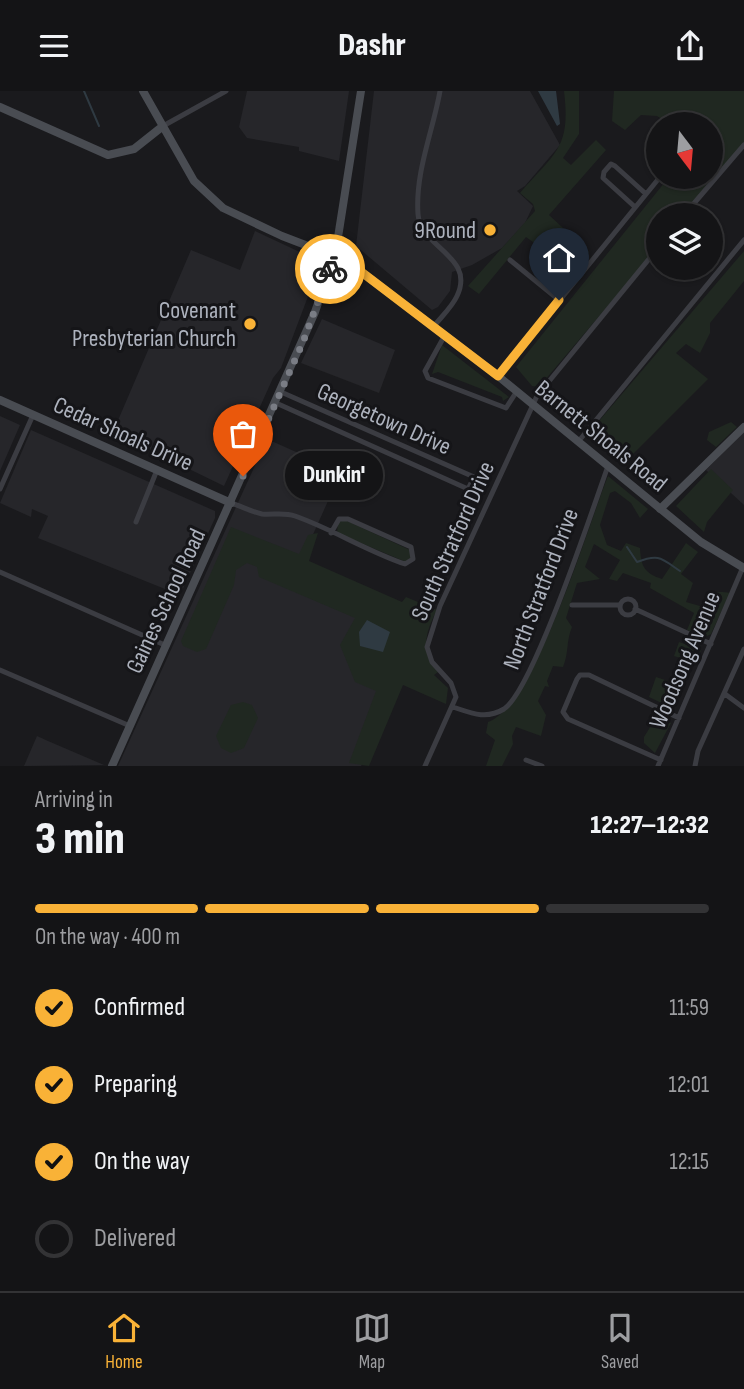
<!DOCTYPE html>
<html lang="en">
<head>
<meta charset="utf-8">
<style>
	body { margin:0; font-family:"Sofia Sans Condensed",sans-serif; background:#1d1d1f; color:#f1f3f6; height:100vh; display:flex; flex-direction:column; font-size:26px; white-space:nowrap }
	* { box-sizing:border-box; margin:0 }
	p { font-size:23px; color:#9d9ea1 }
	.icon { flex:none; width:38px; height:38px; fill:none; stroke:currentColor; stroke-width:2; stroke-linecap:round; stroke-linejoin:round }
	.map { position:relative; height:675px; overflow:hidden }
	.panel { display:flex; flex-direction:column; background:#141416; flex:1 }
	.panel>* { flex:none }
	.needle { width:46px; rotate:164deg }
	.controls { position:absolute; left:646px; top:21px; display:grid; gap:14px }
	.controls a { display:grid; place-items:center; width:77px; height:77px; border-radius:50%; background:#141416; box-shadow:0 2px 5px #0004,0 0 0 2px #333335; font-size:35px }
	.pin { position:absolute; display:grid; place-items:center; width:60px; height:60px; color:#fff; margin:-72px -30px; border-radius:50% 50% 50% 0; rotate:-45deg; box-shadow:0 0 7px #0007 }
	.pin .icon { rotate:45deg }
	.courier { position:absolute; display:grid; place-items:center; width:70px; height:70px; margin:-35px; border:5px solid #f9b237; border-radius:50%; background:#fff; color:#222; box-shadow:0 2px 9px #0007 }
	.bubble { position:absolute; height:49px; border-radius:24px; background:#141416; box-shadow:0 2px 5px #0004,0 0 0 2px #333335; font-size:23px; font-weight:800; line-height:49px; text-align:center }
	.summary em { font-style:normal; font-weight:800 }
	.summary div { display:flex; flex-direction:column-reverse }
	.summary { display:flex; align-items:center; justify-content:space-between; height:119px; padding:0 35px }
	h1 { font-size:46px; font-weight:800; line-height:52px }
	.bar { display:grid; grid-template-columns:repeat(4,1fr); gap:10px 7px; align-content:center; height:84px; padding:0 35px }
	.bar i { height:9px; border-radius:5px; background:#333335 }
	.bar .selected { background:#f9b237 }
	.bar p { grid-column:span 4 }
	ol { padding:0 35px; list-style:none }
	li { display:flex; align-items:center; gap:21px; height:77px }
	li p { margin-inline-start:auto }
	li .icon { padding:7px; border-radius:50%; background:#f9b237; color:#111; stroke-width:4 }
	li:last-child { color:#9d9ea1 }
	li i { width:38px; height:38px; border:4px solid #333335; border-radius:50% }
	header { display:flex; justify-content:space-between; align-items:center; height:91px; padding:0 35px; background:#141416; font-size:32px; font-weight:800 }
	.tab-bar { display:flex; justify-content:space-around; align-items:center; height:98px; border-top:2px solid #333335; background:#141416; font-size:19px; color:#9d9ea1 }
	.tab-bar a { display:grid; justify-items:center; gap:4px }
	.tab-bar .selected { color:#f9b237 }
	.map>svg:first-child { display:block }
	.built { fill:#26262a }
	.green { fill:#202821 }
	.water { fill:#2f3a42 }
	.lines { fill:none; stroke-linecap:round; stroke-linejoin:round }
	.stream { stroke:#2f3a42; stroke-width:2 }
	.street { stroke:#3b3c42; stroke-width:5 }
	.secondary { stroke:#494c52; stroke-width:8 }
	.done { stroke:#7a7d85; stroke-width:7; stroke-dasharray:0 12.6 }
	.route { stroke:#f9b237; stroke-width:9 }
	.poi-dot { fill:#f9b237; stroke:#151518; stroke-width:2.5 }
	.labels { text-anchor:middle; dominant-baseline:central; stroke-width:6; stroke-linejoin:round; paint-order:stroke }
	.poi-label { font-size:24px; fill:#adb2bd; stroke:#151518; text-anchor:end }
	.street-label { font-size:24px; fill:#adb2bd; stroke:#151518 }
</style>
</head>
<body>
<header><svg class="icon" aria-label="menu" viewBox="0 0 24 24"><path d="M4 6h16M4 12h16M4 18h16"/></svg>Dashr<svg class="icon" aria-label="share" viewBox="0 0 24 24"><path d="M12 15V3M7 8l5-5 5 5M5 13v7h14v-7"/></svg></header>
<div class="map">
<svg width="744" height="675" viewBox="0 0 744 675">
	<rect width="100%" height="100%" fill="#1a1a1d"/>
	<path class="built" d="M 247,0 L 349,0 L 339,70 L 299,60 L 299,56 L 247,47 L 239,36 Z
		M 374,0 L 530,0 L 560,54 L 525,95 L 517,100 L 533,115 L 525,132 L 502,157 L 472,174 L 452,181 L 450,200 L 438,216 L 432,219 L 356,155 Z
		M 255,140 L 321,171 L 281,277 L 273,287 L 224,395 L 113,341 L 191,159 L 240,179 Z
		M 322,228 L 395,259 L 379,302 L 301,272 Z
		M 0,325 L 20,334 L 0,380 Z
		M 31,339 L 215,420 L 215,427 L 180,504 L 38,447 L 48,425 L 32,418 L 31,426 L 0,412 Z
		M 744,341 L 744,414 L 706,379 Z
		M 267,348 L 341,381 L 302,468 L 429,525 L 361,675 L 118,675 Z
		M 37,645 L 48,650 L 104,674 L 24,675 Z"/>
	<path class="green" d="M 564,0 L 579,0 L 579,43 L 563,67 L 571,74 L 596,49 L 606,59 L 549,124 L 589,161 L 573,180 L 526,146 L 479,203 L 468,195 L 535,120 L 533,113 L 520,102 C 555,61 571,58 564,0 Z
		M 614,0 L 744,0 L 744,54 L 685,124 L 658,124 L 658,156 L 539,296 L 532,295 L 516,276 L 669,86 L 710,86 L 710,33 L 670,33 L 657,25 L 641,24 L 625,39 L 612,30 Z
		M 744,160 L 744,190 L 710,232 L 710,242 L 700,262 L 686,253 L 676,262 L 708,288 L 622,374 L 587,344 Z
		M 442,254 L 509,306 L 503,310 L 502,306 L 438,281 L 432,283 Z
		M 731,331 L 737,336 L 716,356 L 707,349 L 709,341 Z
		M 711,378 L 733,399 L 707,431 L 704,441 L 676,415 Z
		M 608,385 L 648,418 L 640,427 L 631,412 L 615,400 L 610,402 L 600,434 L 607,454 L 621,460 L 626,452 L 640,457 C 641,475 644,482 662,488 L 686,452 L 698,461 L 681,483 L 693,492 L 686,511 L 700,515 C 708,502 715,499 730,502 L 711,543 L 705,546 L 687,539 L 694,522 L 650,497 L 651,492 L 623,482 L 617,490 L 609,488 L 620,469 L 594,453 L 585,476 L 600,488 L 577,492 L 566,527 L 572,536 C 566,550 569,562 563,576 L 553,575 L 547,590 L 549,596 L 545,595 L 538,610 L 546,624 L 541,645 L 516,636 L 512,645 L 513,653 L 502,675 L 486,675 L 495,649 L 486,642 L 488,631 C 535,614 588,435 608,385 Z
		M 345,429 L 410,459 L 412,467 L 406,471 L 337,442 L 338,431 Z
		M 231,436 L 299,463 L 308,444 L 318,442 L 309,470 L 402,511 L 406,506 L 437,519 C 425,542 420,560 438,581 L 434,584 L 448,597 L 446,613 L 403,594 L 369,675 L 349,672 L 376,600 L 355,591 L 340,554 L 355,527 L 259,486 L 257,476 L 247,472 L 236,479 L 234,494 L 206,558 L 197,561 L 183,555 L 181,550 Z
		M 679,551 L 701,559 L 696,572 L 674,565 Z
		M 656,586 L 683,595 L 676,615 L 672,617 L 649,606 Z
		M 243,611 L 252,614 L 258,627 L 244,657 L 231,662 L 221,657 L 216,645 L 231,614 Z
		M 657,625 L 671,632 L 655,662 L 644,652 L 644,646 Z"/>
	<path class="water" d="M 538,0 L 556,0 L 560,33 L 557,35 Z
		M 367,529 L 390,541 L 383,561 L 360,555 L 359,541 Z"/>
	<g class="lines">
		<path class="stream" d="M 84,0 L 99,35
			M 627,456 L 637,471 C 660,462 662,468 680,480"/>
		<path class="street" d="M 163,35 L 226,0
			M 635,116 L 603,87 L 604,81 L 611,73 L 615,75 L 646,103
			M 684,124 L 744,54
			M 510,169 L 559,209
			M 538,175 L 568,199
			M 434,235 C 442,225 452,216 457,205 C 476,165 420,157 418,123 C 415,81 433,40 440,0
			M 445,244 L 425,280 L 428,287 L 506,317 L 517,300
			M 498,285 L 660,86
			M 276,312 L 468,398 L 474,386 L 281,301
			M 578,351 L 744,149
			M 0,398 L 33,324
			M 231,412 C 241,415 252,421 262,423 C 273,424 284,421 295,425 C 332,438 367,460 405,473 L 413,468 L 411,456 L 348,428 L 339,428 L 331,442
			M 136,431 L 157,379
			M 0,481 L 167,555
			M620 516a8 8 0 1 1 16 0a8 8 0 1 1-16 0Z
			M 572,514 L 620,514
			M 635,518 L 711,553
			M 0,579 L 130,635
			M 725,603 L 744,617
			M 453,616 C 471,622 486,629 504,618 C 533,599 593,417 608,375
			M 526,669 L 542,675
			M 661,669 L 568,628 L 563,621 L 577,588 L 580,584 L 589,584 L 679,627
			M 425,675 L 456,606 L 451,592 L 432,571 L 427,556 L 440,515 L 537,305 L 658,157
			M 658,675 L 743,476
			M 695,675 L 698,660 L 744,558"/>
		<path class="secondary" d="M 143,0 L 194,90 L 223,117 L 282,145 L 347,170 L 498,285 L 701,451 L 744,477
			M 0,16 L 108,64 L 134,58 L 163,35
			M 0,309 L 231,412
			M 660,418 L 744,336
			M 112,675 L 315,221 L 336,159 L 361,0"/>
	</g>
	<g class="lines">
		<path class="done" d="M 243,385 L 303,251 L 330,178"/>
		<path class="route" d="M 330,178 L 334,166 L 347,170 L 498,285 L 559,209"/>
	</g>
	<g class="poi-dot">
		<circle cx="490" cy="139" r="7"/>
		<circle cx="250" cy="233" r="7"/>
	</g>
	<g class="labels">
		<g class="poi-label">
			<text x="476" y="139">9Round</text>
			<text x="236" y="219">Covenant<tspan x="236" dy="28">Presbyterian Church</tspan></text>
		</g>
		<g class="street-label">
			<text transform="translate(384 328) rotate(24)">Georgetown Drive</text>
			<text transform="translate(123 343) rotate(24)">Cedar Shoals Drive</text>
			<text transform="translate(601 345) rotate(39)">Barnett Shoals Road</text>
			<text transform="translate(453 450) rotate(-66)">South Stratford Drive</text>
			<text transform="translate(541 498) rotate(-69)">North Stratford Drive</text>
			<text transform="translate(166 510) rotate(-65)">Gaines School Road</text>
			<text transform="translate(685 569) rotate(-67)">Woodsong Avenue</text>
		</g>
	</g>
</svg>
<div class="controls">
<a><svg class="needle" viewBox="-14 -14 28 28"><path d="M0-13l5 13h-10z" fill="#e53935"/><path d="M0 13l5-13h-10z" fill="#9d9ea1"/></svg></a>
<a><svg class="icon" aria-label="layers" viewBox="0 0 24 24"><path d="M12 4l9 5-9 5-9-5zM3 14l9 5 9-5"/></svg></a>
</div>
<div class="pin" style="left:243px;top:385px;background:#ea580c"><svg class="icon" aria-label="bag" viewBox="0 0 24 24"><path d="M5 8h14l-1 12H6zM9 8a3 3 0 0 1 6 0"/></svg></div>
<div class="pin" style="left:559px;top:209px;background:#1f2937"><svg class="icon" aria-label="home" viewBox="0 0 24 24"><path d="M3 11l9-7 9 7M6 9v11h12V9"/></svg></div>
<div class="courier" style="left:330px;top:178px"><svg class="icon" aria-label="bike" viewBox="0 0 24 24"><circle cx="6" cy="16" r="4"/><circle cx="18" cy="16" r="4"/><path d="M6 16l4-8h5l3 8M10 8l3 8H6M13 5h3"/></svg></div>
<div class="bubble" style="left:285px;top:360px;width:98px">Dunkin'</div>
</div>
<section class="panel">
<div class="summary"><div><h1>3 min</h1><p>Arriving in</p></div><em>12:27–12:32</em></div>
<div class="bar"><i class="selected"></i><i class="selected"></i><i class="selected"></i><i></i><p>On the way · 400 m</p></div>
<ol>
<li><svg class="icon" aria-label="check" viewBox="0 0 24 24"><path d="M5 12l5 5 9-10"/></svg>Confirmed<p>11:59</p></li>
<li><svg class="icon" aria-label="check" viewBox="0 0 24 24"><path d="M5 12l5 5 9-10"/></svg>Preparing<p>12:01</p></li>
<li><svg class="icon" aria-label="check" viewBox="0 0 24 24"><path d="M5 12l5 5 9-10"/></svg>On the way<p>12:15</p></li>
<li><i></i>Delivered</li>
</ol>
</section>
<nav class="tab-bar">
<a class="selected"><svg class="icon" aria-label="home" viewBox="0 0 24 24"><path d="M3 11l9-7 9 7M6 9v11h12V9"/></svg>Home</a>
<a><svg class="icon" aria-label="map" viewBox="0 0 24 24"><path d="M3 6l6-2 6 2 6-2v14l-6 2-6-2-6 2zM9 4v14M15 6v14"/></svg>Map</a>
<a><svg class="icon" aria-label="saved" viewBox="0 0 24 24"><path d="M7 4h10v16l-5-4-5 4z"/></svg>Saved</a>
</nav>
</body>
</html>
